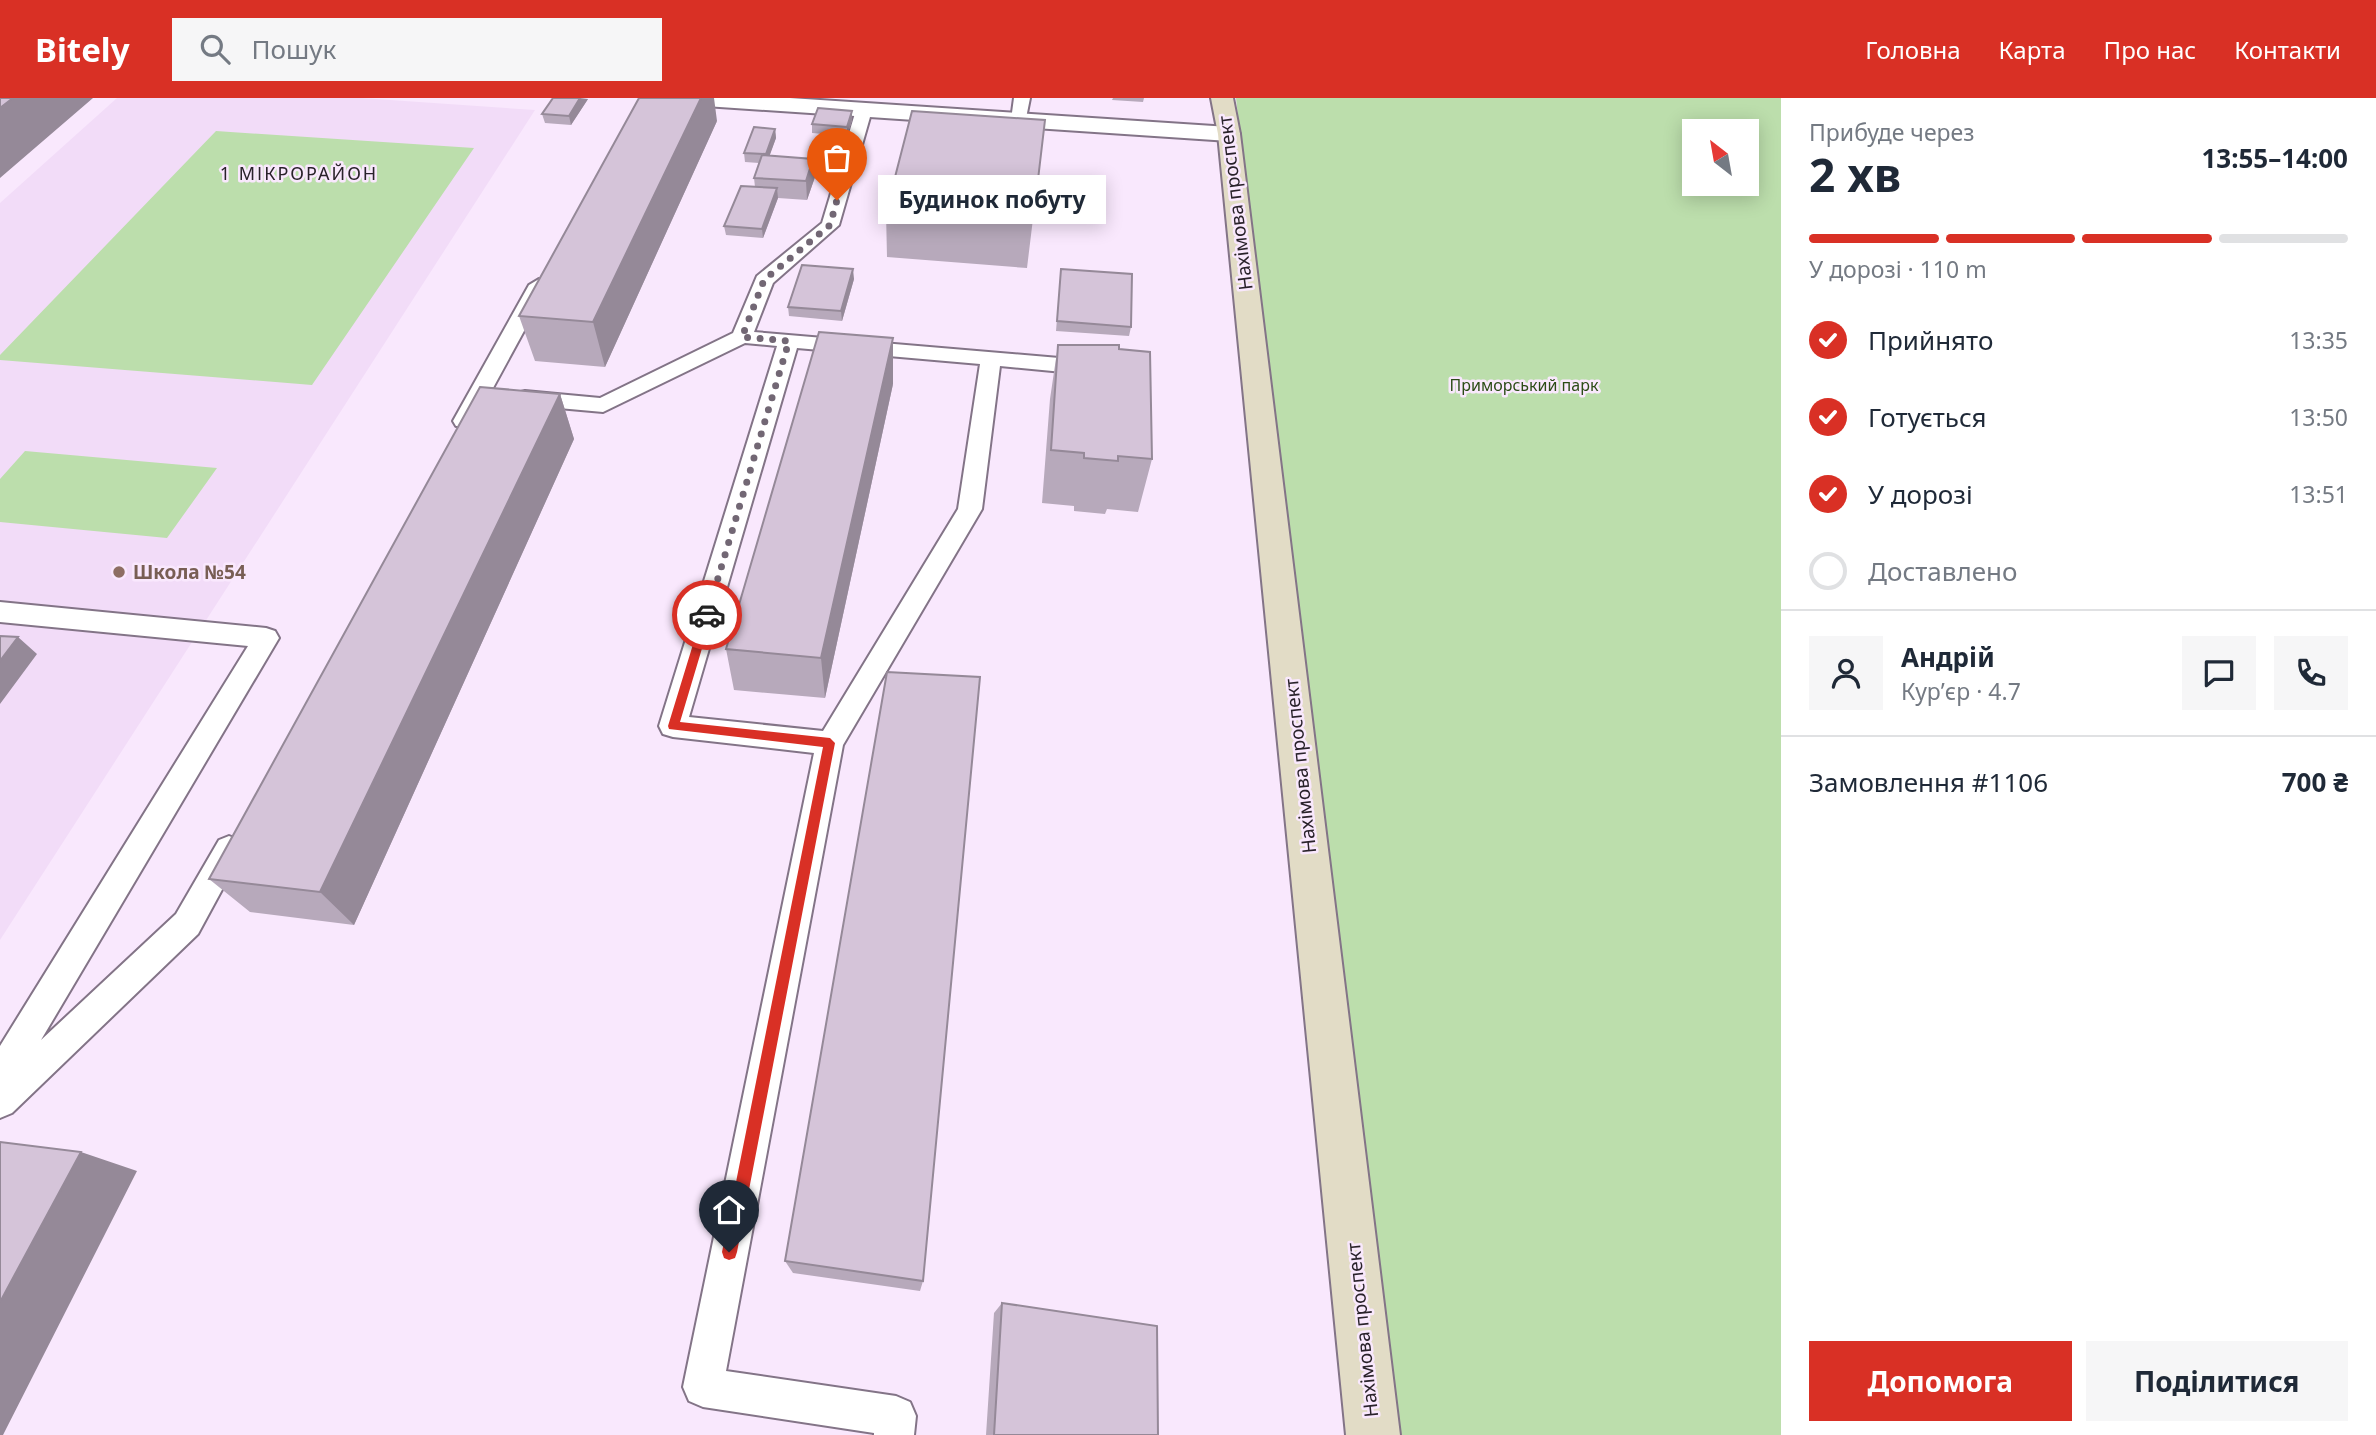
<!DOCTYPE html>
<html lang="uk">
<head>
<meta charset="utf-8">
<style>
	body { margin:0; font-family:"Noto Sans",sans-serif; background:#f6f6f7; color:#1f2937; height:100vh; display:flex; flex-direction:column; font-size:26px; white-space:nowrap }
	* { box-sizing:border-box; margin:0 }
	p { font-size:23px; color:#747a83 }
	.icon { flex:none; width:38px; height:38px; fill:none; stroke:currentColor; stroke-width:2; stroke-linecap:round; stroke-linejoin:round }
	.map { position:relative; flex:1; overflow:hidden }
	.panel { display:flex; flex-direction:column; background:#fff; width:595px }
	.panel>* { flex:none }
	.needle { width:46px; rotate:329deg }
	.controls { position:absolute; left:1682px; top:21px; display:grid; gap:14px }
	.controls a { display:grid; place-items:center; width:77px; height:77px; border-radius:0px; background:#fff; box-shadow:0 4px 18px #0003; font-size:35px }
	.pin { position:absolute; display:grid; place-items:center; width:60px; height:60px; color:#fff; margin:-72px -30px; border-radius:50% 50% 50% 0; rotate:-45deg; box-shadow:0 0 7px #0007 }
	.pin .icon { rotate:45deg }
	.courier { position:absolute; display:grid; place-items:center; width:70px; height:70px; margin:-35px; border:5px solid #d93025; border-radius:50%; background:#fff; color:#222; box-shadow:0 2px 9px #0007 }
	.bubble { position:absolute; height:49px; border-radius:0px; background:#fff; box-shadow:0 4px 18px #0003; font-size:23px; font-weight:700; line-height:49px; text-align:center }
	.overview em { font-style:normal; font-weight:700 }
	.overview div { display:flex; flex-direction:column-reverse }
	.overview { display:flex; align-items:center; justify-content:space-between; height:119px; padding:0 28px }
	h1 { font-size:46px; font-weight:700; line-height:52px }
	.bar { display:grid; grid-template-columns:repeat(4,1fr); gap:10px 7px; align-content:center; height:84px; padding:0 28px }
	.bar i { height:9px; border-radius:5px; background:#e0e1e3 }
	.bar .selected { background:#d93025 }
	.bar p { grid-column:span 4 }
	.line { display:flex; align-items:center; gap:18px; padding:0 28px; border-top:2px solid #e0e1e3 }
	.line div { flex:1 }
	.round { display:grid; place-items:center; flex:none; width:74px; height:74px; border-radius:0px; background:#f6f6f7 }
	ol { padding:0 28px; list-style:none }
	li { display:flex; align-items:center; gap:21px; height:77px }
	li p { margin-inline-start:auto }
	li .icon { padding:7px; border-radius:50%; background:#d93025; color:#fff; stroke-width:4 }
	li:last-child { color:#747a83 }
	li i { width:38px; height:38px; border:4px solid #e0e1e3; border-radius:50% }
	.action { display:flex; gap:14px; margin-top:auto; padding:14px 28px }
	.action a { flex:1; height:80px; border-radius:0px; background:#d93025; color:#fff; font-size:28px; font-weight:700; line-height:80px; text-align:center }
	.action a+a { background:#f6f6f7; color:#1f2937 }
	header { display:flex; align-items:center; gap:42px; box-sizing:border-box; height:98px; padding:0 35px; background:#d93025; color:#fff }
	header strong { font-size:33px }
	nav { display:flex; gap:38px; margin-inline-start:auto; font-size:24px }
	.search { width:490px; height:63px; background:#f6f6f7; display:flex; align-items:center; gap:18px; box-sizing:border-box; padding:0 24px; border-radius:0px; color:#747a83; font-size:26px }
	main { display:flex; flex:1; min-height:0 }
	.map>svg:first-child { display:block }
	.built { fill:#f2dcf8 }
	.green { fill:#bcdeac; fill-rule:evenodd }
	.lines { fill:none; stroke-linecap:round; stroke-linejoin:round }
	.service-casing { stroke:#837487; stroke-width:4 }
	.minor-casing { stroke:#837487; stroke-width:4 }
	.secondary-casing { stroke:#837487; stroke-width:4 }
	.service { fill:#fff; fill-rule:evenodd }
	.minor { fill:#fff; fill-rule:evenodd }
	.secondary { fill:#e2dcc6; fill-rule:evenodd }
	.wall { fill:#b7a9bb }
	.shaded-wall { fill:#958998 }
	.building { fill:#d5c4d9; stroke:#958998; stroke-width:2 }
	.route { fill:#d93025 }
	.done { stroke:#726774; stroke-width:7; stroke-dasharray:0 12.6 }
	.education-dot { fill:#8d6e63; stroke:#f9e8fd; stroke-width:2.5 }
	.labels { text-anchor:middle; dominant-baseline:central; stroke-width:5; stroke-linejoin:round; paint-order:stroke }
	.far-park-label { font-size:16px; fill:#2b4c16; stroke:#f9e8fd }
	.far-neighbourhood-label { font-size:18px; letter-spacing:2px; fill:#29222a; stroke:#f9e8fd }
	.street-label { font-size:19px; fill:#29222a; stroke:#f9e8fd }
	.education-label { font-size:19px; font-weight:bold; fill:#785e54; stroke:#f9e8fd; text-anchor:start }
</style>
</head>
<body>
<header>
<strong>Bitely</strong>
<div class="search"><svg class="icon" aria-label="search" viewBox="0 0 24 24"><circle cx="10" cy="10" r="6"/><path d="M15 15l6 6"/></svg>Пошук</div>
<nav><a>Головна</a><a>Карта</a><a>Про нас</a><a>Контакти</a></nav>
</header>
<main>
<div class="map">
<svg width="1781" height="1337" viewBox="0 0 1781 1337">
	<rect width="100%" height="100%" fill="#f9e8fd"/>
	<path class="built" d="M 117,0 L 361,0 L 535,12 L 0,842 L 0,105 Z"/>
	<path class="green" d="M 1236,0 L 1781,0 L 1781,1337 L 1380,1337 ZM 1694,33 L 1746,33 L 1746,86 L 1694,86 Z
		M 216,33 L 474,50 L 312,287 L 0,262 L 0,257 Z
		M 25,353 L 217,370 L 167,440 L 0,424 L 0,381 Z"/>
	<g class="lines">
		<defs>
			<path id="service" d="M 1014,0 L 1030,0 L 1025,25 L 1013,25 L 1011,22 Z
				M 864,7 L 872,12 L 839,127 L 773,185 L 754,234 L 1094,263 L 1101,265 L 1104,270 L 1101,275 L 1094,277 L 1000,268 L 982,411 L 843,647 L 726,1273 L 896,1298 L 910,1304 L 916,1318 L 914,1337 L 874,1337 L 874,1335 L 703,1309 L 689,1303 L 683,1289 L 814,655 L 673,639 L 663,636 L 659,628 L 777,248 L 745,245 L 603,314 L 525,307 L 517,305 L 514,300 L 517,295 L 525,293 L 600,300 L 733,235 L 757,178 L 822,125 L 856,12 ZM 797,250 L 980,266 L 958,411 L 823,633 L 689,619 Z
				M 539,181 L 549,187 L 475,323 L 472,328 L 456,328 L 453,323 L 529,187 Z
				M 0,504 L 266,530 L 275,533 L 279,540 L 41,942 L 176,816 L 219,742 L 229,738 L 239,742 L 244,751 L 198,836 L 12,1015 L 0,1020 L 0,948 L 248,548 L 0,524 Z"/>
			<path id="minor" d="M 679,0 L 790,0 L 1229,29 L 1237,31 L 1240,36 L 1237,41 L 1229,43 L 690,7 L 682,5 Z"/>
			<path id="secondary" d="M 1211,0 L 1233,0 L 1240,36 L 1400,1337 L 1346,1337 L 1218,36 Z"/>
		</defs>
		<use href="#service" class="service-casing"/>
		<use href="#minor" class="minor-casing"/>
		<use href="#secondary" class="secondary-casing"/>
		<use href="#service" class="service"/>
		<use href="#minor" class="minor"/>
		<use href="#secondary" class="secondary"/>
	</g>
	<path class="wall" d="M 1113,0 L 1144,0 L 1143,4 L 1112,2 Z
		M 588,1 L 571,27 L 545,25 L 542,16 Z
		M 852,22 L 847,38 L 812,35 L 812,26 Z
		M 1045,22 L 1027,170 L 887,159 L 886,114 Z
		M 717,23 L 605,269 L 535,263 L 519,218 Z
		M 775,31 L 776,40 L 769,58 L 815,79 L 807,102 L 778,100 L 763,140 L 726,137 L 724,128 L 755,89 L 754,80 L 759,65 L 745,64 L 744,55 Z
		M 1061,171 L 1131,229 L 1129,238 L 1056,233 Z
		M 854,181 L 842,223 L 789,218 L 788,209 Z
		M 1058,247 L 1119,251 L 1152,361 L 1138,414 L 1107,411 L 1105,416 L 1074,413 L 1074,408 L 1042,405 L 1050,301 Z
		M 893,286 L 825,600 L 734,592 L 726,551 Z
		M 560,296 L 574,341 L 354,827 L 250,814 L 209,781 Z
		M 785,1163 L 923,1183 L 920,1193 L 793,1175 Z
		M 1002,1205 L 1158,1337 L 986,1337 L 994,1215 Z"/>
	<path class="shaded-wall" d="M 13,0 L 93,0 L 0,80 L 0,10 Z
		M 580,0 L 588,1 L 571,27 L 569,18 Z
		M 701,0 L 714,0 L 717,23 L 605,269 L 593,224 Z
		M 852,13 L 852,22 L 847,38 L 847,29 Z
		M 775,31 L 776,40 L 767,65 L 766,56 Z
		M 813,61 L 815,79 L 807,102 L 806,83 Z
		M 777,90 L 778,100 L 763,140 L 762,131 Z
		M 853,171 L 854,181 L 842,223 L 841,213 Z
		M 893,240 L 893,286 L 825,600 L 821,560 Z
		M 560,296 L 574,341 L 354,827 L 320,794 Z
		M 18,539 L 37,556 L 0,606 L 0,563 Z
		M 81,1054 L 137,1073 L 3,1337 L 0,1337 L 0,1204 Z"/>
	<path class="building" d="M 0,0 L 13,0 L 0,10 Z
		M 553,0 L 580,0 L 569,18 L 542,16 Z
		M 639,0 L 701,0 L 593,224 L 519,218 Z
		M 818,10 L 852,13 L 847,29 L 812,26 Z
		M 912,13 L 1045,22 L 1033,124 L 886,114 Z
		M 754,29 L 775,31 L 766,56 L 744,55 Z
		M 762,57 L 813,61 L 806,83 L 754,80 Z
		M 741,88 L 777,90 L 762,131 L 724,128 Z
		M 802,167 L 853,171 L 841,213 L 788,209 Z
		M 1061,171 L 1132,176 L 1131,229 L 1057,223 Z
		M 819,234 L 893,240 L 821,560 L 726,551 Z
		M 1058,247 L 1119,247 L 1119,251 L 1150,254 L 1152,361 L 1118,358 L 1118,363 L 1084,360 L 1084,355 L 1051,352 Z
		M 480,289 L 560,296 L 320,794 L 209,781 Z
		M 0,538 L 18,539 L 0,563 Z
		M 887,574 L 980,579 L 923,1183 L 785,1163 Z
		M 0,1044 L 81,1054 L 0,1204 Z
		M 1002,1205 L 1157,1228 L 1158,1337 L 994,1337 Z"/>
	<path class="route" d="M 707,513 L 712,517 L 680,624 L 830,640 L 835,645 L 737,1154 L 735,1160 L 729,1162 L 724,1160 L 722,1154 L 823,649 L 669,631 L 668,628 L 702,517 Z"/>
	<g class="lines">
		<path class="done" d="M 707,517 L 789,243 L 742,239 L 764,182 L 830,127 L 837,102"/>
	</g>
	<circle class="education-dot" cx="119" cy="474" r="7"/>
	<g class="labels">
		<g class="far-park-label">
			<text x="1524" y="287">Приморський парк</text>
		</g>
		<g class="far-neighbourhood-label">
			<text x="299" y="75">1 МІКРОРАЙОН</text>
		</g>
		<g class="street-label">
			<text transform="translate(1235 105) rotate(-97)">Нахімова проспект</text>
			<text transform="translate(1300 668) rotate(-96)">Нахімова проспект</text>
			<text transform="translate(1362 1232) rotate(-96)">Нахімова проспект</text>
		</g>
		<g class="education-label">
			<text x="133" y="474">Школа №54</text>
		</g>
	</g>
</svg>
<div class="controls">
<a><svg class="needle" viewBox="-14 -14 28 28"><path d="M0-13l5 13h-10z" fill="#e53935"/><path d="M0 13l5-13h-10z" fill="#747a83"/></svg></a>
</div>
<div class="pin" style="left:837px;top:102px;background:#ea580c"><svg class="icon" aria-label="bag" viewBox="0 0 24 24"><path d="M5 8h14l-1 12H6zM9 8a3 3 0 0 1 6 0"/></svg></div>
<div class="pin" style="left:729px;top:1154px;background:#1f2937"><svg class="icon" aria-label="home" viewBox="0 0 24 24"><path d="M3 11l9-7 9 7M6 9v11h12V9"/></svg></div>
<div class="courier" style="left:707px;top:517px"><svg class="icon" aria-label="car" viewBox="0 0 24 24"><path d="M5 17H2v-5l4-1 3-4h7l3 4 3 1v5h-3M9 17h6M6 11h13"/><circle cx="7" cy="17" r="2"/><circle cx="17" cy="17" r="2"/></svg></div>
<div class="bubble" style="left:878px;top:77px;width:228px">Будинок побуту</div>
</div>
<section class="panel">
<div class="overview"><div><h1>2 хв</h1><p>Прибуде через</p></div><em>13:55–14:00</em></div>
<div class="bar"><i class="selected"></i><i class="selected"></i><i class="selected"></i><i></i><p>У дорозі · 110 m</p></div>
<ol>
<li><svg class="icon" aria-label="check" viewBox="0 0 24 24"><path d="M5 12l5 5 9-10"/></svg>Прийнято<p>13:35</p></li>
<li><svg class="icon" aria-label="check" viewBox="0 0 24 24"><path d="M5 12l5 5 9-10"/></svg>Готується<p>13:50</p></li>
<li><svg class="icon" aria-label="check" viewBox="0 0 24 24"><path d="M5 12l5 5 9-10"/></svg>У дорозі<p>13:51</p></li>
<li><i></i>Доставлено</li>
</ol>
<div class="line" style="height:126px"><a class="round"><svg class="icon" aria-label="person" viewBox="0 0 24 24"><circle cx="12" cy="8" r="4"/><path d="M4 21q1-7 8-7t8 7"/></svg></a><div><b>Андрій</b><p>Кур’єр · 4.7</p></div><a class="round"><svg class="icon" aria-label="chat" viewBox="0 0 24 24"><path d="M4 5h16v11H9l-5 4z"/></svg></a><a class="round"><svg class="icon" aria-label="phone" viewBox="0 0 24 24"><path d="M5 4h4l2 5-3 2q2 4 5 5l2-3 5 2v4C11 20 4 13 5 4z"/></svg></a></div>
<div class="line" style="height:91px"><div>Замовлення #1106</div><b>700 ₴</b></div>
<div class="action"><a>Допомога</a><a>Поділитися</a></div>
</section>
</main>
</body>
</html>
